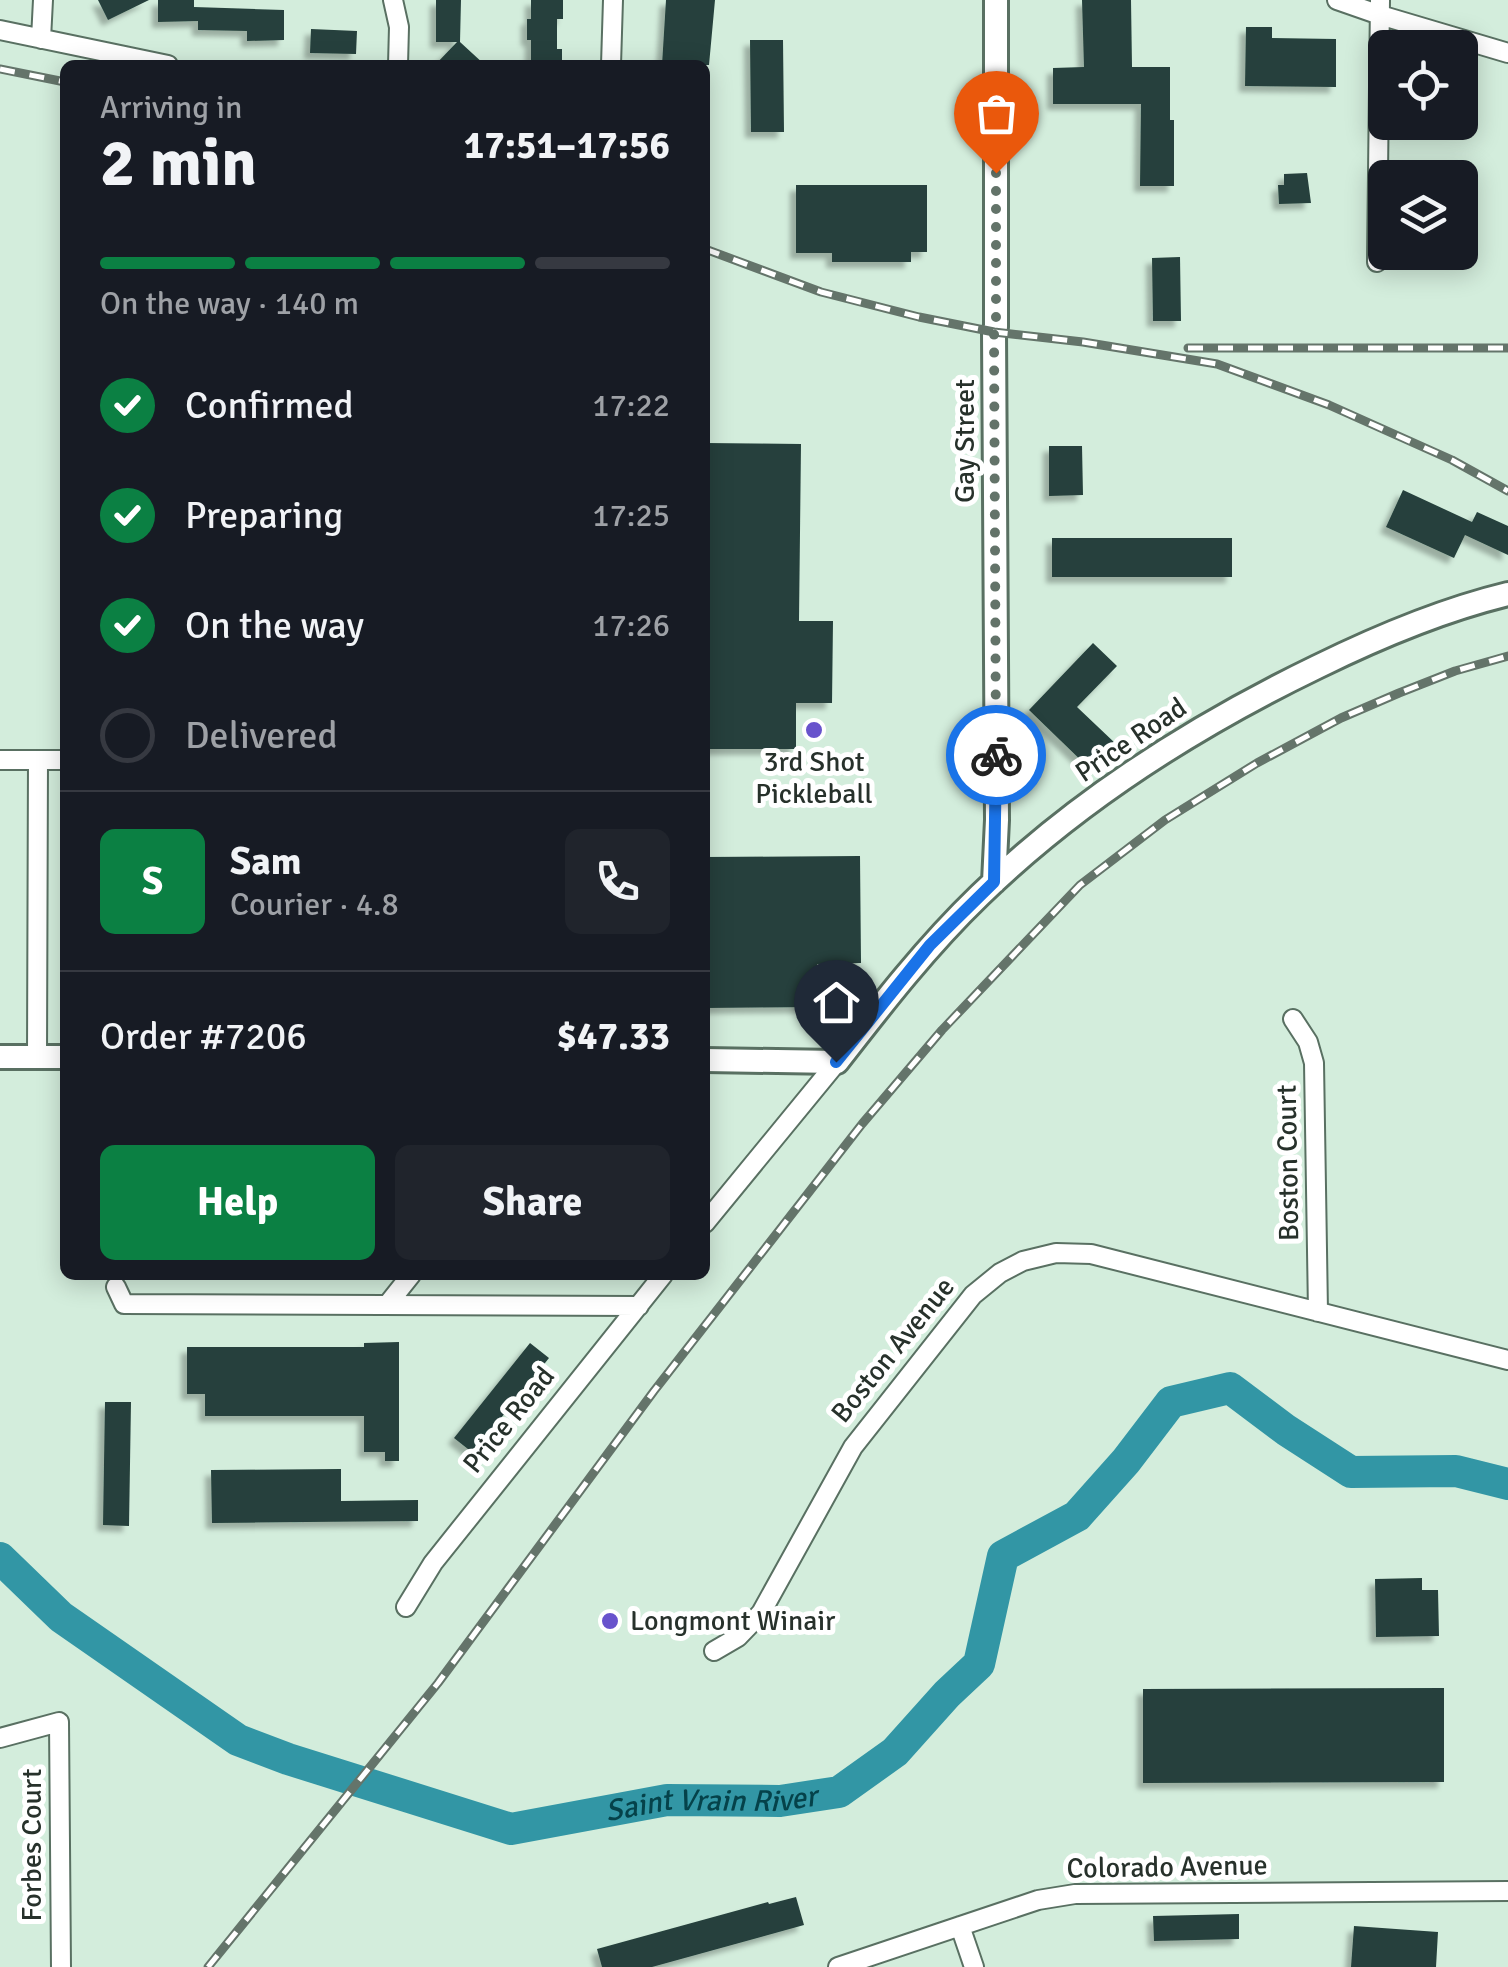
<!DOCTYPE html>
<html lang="en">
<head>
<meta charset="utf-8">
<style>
	body { margin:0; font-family:Signika,sans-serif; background:#20242c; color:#f1f3f6; height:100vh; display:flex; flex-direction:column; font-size:38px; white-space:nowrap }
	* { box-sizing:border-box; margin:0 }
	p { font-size:32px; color:#9ea1a6 }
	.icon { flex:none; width:55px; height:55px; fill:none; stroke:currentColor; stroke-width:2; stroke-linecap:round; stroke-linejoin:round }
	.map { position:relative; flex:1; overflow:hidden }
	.details { position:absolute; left:60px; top:60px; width:650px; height:1220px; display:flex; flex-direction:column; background:#171b24; border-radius:15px; box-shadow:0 5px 25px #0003 }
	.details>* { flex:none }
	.tools { position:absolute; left:1368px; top:30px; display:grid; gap:20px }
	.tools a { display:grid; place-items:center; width:110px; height:110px; border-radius:15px; background:#171b24; box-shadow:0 5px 25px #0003; font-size:50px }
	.pin { position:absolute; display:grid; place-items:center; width:85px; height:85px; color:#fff; margin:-102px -42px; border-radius:50% 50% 50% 0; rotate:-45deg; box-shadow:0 0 10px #0007 }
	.pin .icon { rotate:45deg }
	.courier { position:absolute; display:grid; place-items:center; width:100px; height:100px; margin:-50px; border:8px solid #1a73e8; border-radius:50%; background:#fff; color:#222; box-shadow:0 2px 12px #0007 }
	.headline em { font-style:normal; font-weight:700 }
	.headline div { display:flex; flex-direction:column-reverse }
	.headline { display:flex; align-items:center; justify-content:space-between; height:170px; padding:0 40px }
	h1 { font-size:65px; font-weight:700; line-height:75px }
	.bar { display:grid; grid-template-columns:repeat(4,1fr); gap:15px 10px; align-content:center; height:120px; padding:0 40px }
	.bar i { height:12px; border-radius:8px; background:#363941 }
	.bar .current { background:#0b8043 }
	.bar p { grid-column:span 4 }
	.line { display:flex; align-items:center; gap:25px; padding:0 40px; border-top:2px solid #363941 }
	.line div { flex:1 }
	.round { display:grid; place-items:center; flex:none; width:105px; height:105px; border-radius:15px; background:#20242c }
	ol { padding:0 40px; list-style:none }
	li { display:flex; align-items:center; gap:30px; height:110px }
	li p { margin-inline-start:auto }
	li .icon { padding:10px; border-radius:50%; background:#0b8043; color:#fff; stroke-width:4 }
	li:last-child { color:#9ea1a6 }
	li i { width:55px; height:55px; border:5px solid #363941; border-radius:50% }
	.action { display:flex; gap:20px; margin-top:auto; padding:20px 40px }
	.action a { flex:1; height:115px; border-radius:15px; background:#0b8043; color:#fff; font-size:40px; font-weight:700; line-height:115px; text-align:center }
	.action a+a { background:#20242c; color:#f1f3f6 }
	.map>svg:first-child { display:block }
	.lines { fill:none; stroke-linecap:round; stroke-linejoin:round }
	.river { stroke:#3296a5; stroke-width:32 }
	.building { fill:#25413c; filter:url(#shadow) }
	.street-casing { stroke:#597062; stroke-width:22 }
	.secondary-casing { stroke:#597062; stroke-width:28 }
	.street { stroke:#fff; stroke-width:18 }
	.secondary { stroke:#fff; stroke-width:22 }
	.rail-casing { stroke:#64746a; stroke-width:9 }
	.rail { stroke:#fff; stroke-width:5; stroke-dasharray:15; stroke-linecap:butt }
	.done { stroke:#637369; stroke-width:10; stroke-dasharray:0 18 }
	.route { stroke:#1a73e8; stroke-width:12 }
	.poi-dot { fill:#6853cc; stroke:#fff; stroke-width:4 }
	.labels { text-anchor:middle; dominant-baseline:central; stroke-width:10; stroke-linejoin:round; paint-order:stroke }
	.street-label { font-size:28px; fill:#27312b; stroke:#fff }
	.poi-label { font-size:28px; fill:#27312b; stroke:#fff }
	.water-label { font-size:30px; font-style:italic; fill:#05424a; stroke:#fff }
</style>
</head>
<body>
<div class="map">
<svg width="1508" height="1967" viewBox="0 0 1508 1967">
	<defs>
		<filter id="shadow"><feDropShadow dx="-6" dy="6" stdDeviation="2.5" flood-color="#0004"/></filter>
	</defs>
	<rect width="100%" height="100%" fill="#d3eddc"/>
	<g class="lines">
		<path class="river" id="s1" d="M 0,1558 L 61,1617 L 238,1740 L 288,1759 L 511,1829 L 667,1800 L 780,1801 L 839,1792 L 895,1752 L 947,1694 L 979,1664 L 1003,1556 L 1077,1516 L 1126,1461 L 1171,1402 L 1230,1388 L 1286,1430 L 1351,1472 L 1456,1471 L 1508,1484"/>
	</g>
	<path class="building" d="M 98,0 L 149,0 L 108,20 Z
		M 158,0 L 194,0 L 194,7 L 284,10 L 284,40 L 247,41 L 247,31 L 198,30 L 198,21 L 158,22 Z
		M 436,0 L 461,0 L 460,42 L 485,65 L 435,65 L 457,42 L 436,42 Z
		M 531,0 L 563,0 L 563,19 L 557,19 L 557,49 L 562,49 L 562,65 L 531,65 L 531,40 L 527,40 L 527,19 L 531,19 Z
		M 666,0 L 715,0 L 709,65 L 662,65 Z
		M 1082,0 L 1131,0 L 1132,67 L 1170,67 L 1170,120 L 1174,120 L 1174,186 L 1140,186 L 1141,104 L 1053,104 L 1053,68 L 1084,67 Z
		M 1246,27 L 1272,27 L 1272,38 L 1336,39 L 1336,87 L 1245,86 Z
		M 311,29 L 357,31 L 356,54 L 310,53 Z
		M 750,40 L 783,40 L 784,132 L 751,132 Z
		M 1307,173 L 1311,203 L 1279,204 L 1278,185 L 1284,185 L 1284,174 Z
		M 796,185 L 927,185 L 927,252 L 911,252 L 911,262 L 832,262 L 832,253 L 796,253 Z
		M 1180,257 L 1181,321 L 1153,321 L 1152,258 Z
		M 705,443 L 801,444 L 799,621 L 833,621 L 832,703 L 796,703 L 796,749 L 705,749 Z
		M 1049,446 L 1082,446 L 1083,495 L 1049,496 Z
		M 1403,490 L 1472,522 L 1477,512 L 1508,526 L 1508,555 L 1465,535 L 1454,558 L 1386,527 Z
		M 1052,538 L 1232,538 L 1232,577 L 1052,577 Z
		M 1093,643 L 1117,666 L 1077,707 L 1116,744 L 1091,770 L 1029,710 Z
		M 860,856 L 861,963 L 817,964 L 818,1007 L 705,1008 L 705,857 Z
		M 399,1342 L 399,1461 L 385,1461 L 385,1452 L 364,1452 L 364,1416 L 205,1416 L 205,1394 L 187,1394 L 187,1347 L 364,1347 L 364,1343 Z
		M 530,1343 L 549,1358 L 473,1453 L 454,1438 Z
		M 105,1402 L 131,1402 L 129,1526 L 103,1525 Z
		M 341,1469 L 341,1501 L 418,1500 L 418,1521 L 212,1523 L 211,1470 Z
		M 1422,1578 L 1422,1590 L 1438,1590 L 1439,1636 L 1376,1637 L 1375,1579 Z
		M 1444,1688 L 1444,1782 L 1143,1783 L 1143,1689 Z
		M 796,1897 L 804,1925 L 652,1967 L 602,1967 L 597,1949 L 768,1902 L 769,1904 Z
		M 1239,1914 L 1239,1939 L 1154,1941 L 1153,1916 Z
		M 1354,1926 L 1438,1932 L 1436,1967 L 1351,1967 Z"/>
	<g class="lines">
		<defs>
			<path id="street" d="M 393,0 L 399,27 L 398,65
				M 1337,0 L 1380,15 L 1508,53
				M 0,30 L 168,65
				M 41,39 L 43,0
				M 611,65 L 613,0
				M 1377,262 L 1380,0
				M 0,760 L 65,760
				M 1293,1019 L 1308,1042 L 1314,1063 L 1318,1312
				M 37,1057 L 38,760
				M 705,1223 L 837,1062
				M 116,1287 L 124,1304 L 639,1306
				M 387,1305 L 411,1275
				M 406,1607 L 433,1563 L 663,1275
				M 714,1651 L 738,1637 L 761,1613 L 853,1447 L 973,1295 L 1000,1273 L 1023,1261 L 1056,1253 L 1091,1254 L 1508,1360
				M 0,1738 L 59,1722 L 61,1967
				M 960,1926 L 974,1967
				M 838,1967 L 1038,1900 L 1075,1894 L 1508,1891"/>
			<path id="secondary" d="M 994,882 L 997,820 L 994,332 L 996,327 L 996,0
				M 0,1057 L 65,1057
				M 705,1060 L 837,1062 C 882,1004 927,946 980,895 C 1077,801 1195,726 1317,667 C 1378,637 1442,610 1508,594"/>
		</defs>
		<use href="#street" class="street-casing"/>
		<use href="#secondary" class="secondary-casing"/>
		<use href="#street" class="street"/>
		<use href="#secondary" class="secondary"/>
		<defs>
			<path id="rail" d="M 0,69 L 65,82
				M 705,249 L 821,292 L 919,317 L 994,332 L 1083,342 L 1217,364 L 1329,405 L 1452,460 L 1508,491
				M 1188,348 L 1508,348
				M 208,1967 L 438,1683 L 654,1391 L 862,1124 L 942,1030 L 1080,885 L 1165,820 L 1257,763 L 1341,718 L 1399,693 L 1455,671 L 1508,656"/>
		</defs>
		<use href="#rail" class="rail-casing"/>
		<use href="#rail" class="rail"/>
	</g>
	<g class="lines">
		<path class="done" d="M 996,173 L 996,327 L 994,332 L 996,755"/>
		<path class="route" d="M 836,1062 L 930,945 L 994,882 L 996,755"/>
	</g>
	<g class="poi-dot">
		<circle cx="814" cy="730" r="10"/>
		<circle cx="610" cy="1621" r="10"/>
	</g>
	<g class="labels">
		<g class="street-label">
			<text transform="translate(965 441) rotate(-90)">Gay Street</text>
			<text transform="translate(1131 740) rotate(-34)">Price Road</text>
			<text transform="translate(1288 1163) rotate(-91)">Boston Court</text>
			<text transform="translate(893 1350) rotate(-51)">Boston Avenue</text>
			<text transform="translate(509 1420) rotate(-51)">Price Road</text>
			<text transform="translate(32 1845) rotate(-90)">Forbes Court</text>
			<text transform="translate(1167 1867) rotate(-1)">Colorado Avenue</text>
		</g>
		<g class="poi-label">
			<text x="814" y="762">3rd Shot<tspan x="814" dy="32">Pickleball</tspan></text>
			<text x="630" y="1621" text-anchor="start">Longmont Winair</text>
		</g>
		<g class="water-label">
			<text stroke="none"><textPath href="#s1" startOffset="790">Saint Vrain River</textPath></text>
		</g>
	</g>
</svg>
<div class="tools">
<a><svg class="icon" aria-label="locate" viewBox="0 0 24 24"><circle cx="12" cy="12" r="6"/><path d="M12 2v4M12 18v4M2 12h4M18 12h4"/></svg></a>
<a><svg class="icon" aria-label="layers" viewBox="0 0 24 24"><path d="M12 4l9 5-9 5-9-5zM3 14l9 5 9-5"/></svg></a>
</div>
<div class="pin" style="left:996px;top:173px;background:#ea580c"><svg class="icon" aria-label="bag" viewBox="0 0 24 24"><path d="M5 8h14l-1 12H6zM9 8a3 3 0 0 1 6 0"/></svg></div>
<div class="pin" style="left:836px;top:1062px;background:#1f2937"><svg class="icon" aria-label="home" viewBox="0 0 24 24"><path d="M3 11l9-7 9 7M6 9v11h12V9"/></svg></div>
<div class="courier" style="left:996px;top:755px"><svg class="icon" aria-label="bike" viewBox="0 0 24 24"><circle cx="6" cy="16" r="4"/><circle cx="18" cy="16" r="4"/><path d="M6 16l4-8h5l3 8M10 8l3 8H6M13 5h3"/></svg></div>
<section class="details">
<div class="headline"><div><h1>2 min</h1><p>Arriving in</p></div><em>17:51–17:56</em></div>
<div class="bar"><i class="current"></i><i class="current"></i><i class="current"></i><i></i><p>On the way · 140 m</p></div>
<ol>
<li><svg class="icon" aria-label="check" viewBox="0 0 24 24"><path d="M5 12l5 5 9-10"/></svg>Confirmed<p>17:22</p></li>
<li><svg class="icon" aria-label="check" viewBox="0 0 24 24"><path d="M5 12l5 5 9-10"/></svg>Preparing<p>17:25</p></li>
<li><svg class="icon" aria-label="check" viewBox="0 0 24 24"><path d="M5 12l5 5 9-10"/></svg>On the way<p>17:26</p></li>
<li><i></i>Delivered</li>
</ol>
<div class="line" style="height:180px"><b class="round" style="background:#0b8043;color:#fff">S</b><div><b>Sam</b><p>Courier · 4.8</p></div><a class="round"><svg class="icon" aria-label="phone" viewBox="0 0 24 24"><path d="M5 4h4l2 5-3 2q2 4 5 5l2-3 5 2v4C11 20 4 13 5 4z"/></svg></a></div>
<div class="line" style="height:130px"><div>Order #7206</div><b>$47.33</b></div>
<div class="action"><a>Help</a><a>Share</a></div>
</section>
</div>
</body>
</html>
